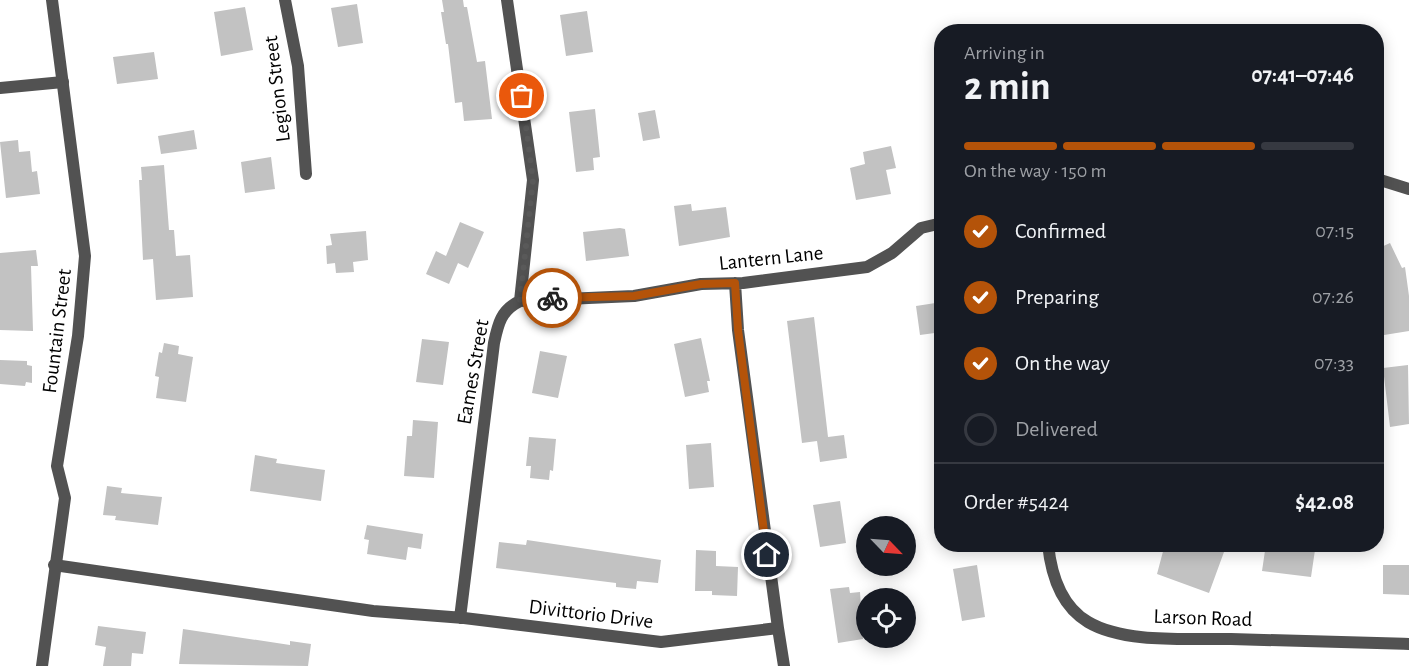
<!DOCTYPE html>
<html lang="en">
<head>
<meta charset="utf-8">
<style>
	body { margin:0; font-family:"Alegreya Sans",sans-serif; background:#20242c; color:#f1f3f6; height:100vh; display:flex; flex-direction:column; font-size:22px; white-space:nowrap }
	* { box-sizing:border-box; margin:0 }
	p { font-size:20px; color:#9ea1a6 }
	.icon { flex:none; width:33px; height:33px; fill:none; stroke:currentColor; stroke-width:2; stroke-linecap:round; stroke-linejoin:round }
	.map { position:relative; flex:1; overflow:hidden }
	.details { position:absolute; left:934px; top:24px; width:450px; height:528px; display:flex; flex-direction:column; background:#171b24; border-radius:24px; box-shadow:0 3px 15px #0003 }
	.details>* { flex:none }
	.needle { width:39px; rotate:115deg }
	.controls { position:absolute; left:856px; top:516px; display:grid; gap:12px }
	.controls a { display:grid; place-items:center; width:60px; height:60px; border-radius:50%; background:#171b24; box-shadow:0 3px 15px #0003; font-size:30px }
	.pin { position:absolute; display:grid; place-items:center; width:51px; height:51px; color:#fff; margin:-26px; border:3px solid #fff; border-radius:50%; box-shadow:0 2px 6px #0007 }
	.courier { position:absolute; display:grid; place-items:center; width:60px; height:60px; margin:-30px; border:4px solid #b45309; border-radius:50%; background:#fff; color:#222; box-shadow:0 2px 8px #0007 }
	.head em { font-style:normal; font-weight:600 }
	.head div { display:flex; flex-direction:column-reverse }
	.head { display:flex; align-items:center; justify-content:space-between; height:102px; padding:0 30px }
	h1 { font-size:39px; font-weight:600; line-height:45px }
	.bar { display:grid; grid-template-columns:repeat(4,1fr); gap:9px 6px; align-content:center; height:72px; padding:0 30px }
	.bar i { height:8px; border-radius:4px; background:#363941 }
	.bar .current { background:#b45309 }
	.bar p { grid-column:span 4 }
	.line { display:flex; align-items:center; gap:15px; padding:0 30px; border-top:2px solid #363941 }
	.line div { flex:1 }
	ol { padding:0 30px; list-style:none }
	li { display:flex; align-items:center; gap:18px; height:66px }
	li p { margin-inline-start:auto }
	li .icon { padding:6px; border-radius:50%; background:#b45309; color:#fff; stroke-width:4 }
	li:last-child { color:#9ea1a6 }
	li i { width:33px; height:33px; border:3px solid #363941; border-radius:50% }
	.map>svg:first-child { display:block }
	.building { fill:#c2c2c2 }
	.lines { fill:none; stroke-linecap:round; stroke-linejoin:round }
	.minor { stroke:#525252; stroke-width:12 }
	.tertiary { stroke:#525252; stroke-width:12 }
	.done { stroke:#595959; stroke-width:6; stroke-dasharray:0 10.8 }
	.route { stroke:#b45309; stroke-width:8 }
	.labels { text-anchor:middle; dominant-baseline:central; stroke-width:4.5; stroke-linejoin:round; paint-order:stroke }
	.street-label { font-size:21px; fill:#000; stroke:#fff }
</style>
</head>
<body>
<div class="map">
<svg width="1409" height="666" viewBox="0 0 1409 666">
	<rect width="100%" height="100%" fill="#fff"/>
	<path class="building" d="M 442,0 L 463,0 L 464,7 L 467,7 L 477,62 L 485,61 L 492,119 L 464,121 L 462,102 L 455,103 L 448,44 L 446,44 L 441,12 L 444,12 Z
		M 357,4 L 363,43 L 338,47 L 331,8 Z
		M 245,7 L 253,50 L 221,56 L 214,12 Z
		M 587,11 L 593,52 L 566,56 L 560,15 Z
		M 154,52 L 158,79 L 117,84 L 113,57 Z
		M 595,109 L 600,157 L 593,158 L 594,170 L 576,172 L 569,112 Z
		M 655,110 L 660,138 L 643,141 L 638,113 Z
		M 194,130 L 197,149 L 161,154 L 158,136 Z
		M 18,140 L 19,152 L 30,151 L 32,172 L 37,171 L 40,194 L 6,198 L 0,142 Z
		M 891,146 L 896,168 L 886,170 L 891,194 L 856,200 L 850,168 L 865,164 L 863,152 Z
		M 271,157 L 275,189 L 245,193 L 241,162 Z
		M 164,165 L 169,230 L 174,230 L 176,256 L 190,255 L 193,297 L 156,300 L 153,259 L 143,260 L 139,180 L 142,180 L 141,167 Z
		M 691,204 L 692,211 L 726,207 L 730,237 L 679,246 L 674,206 Z
		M 460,222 L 484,232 L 468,268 L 458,263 L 449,284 L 426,274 L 436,251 L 446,256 Z
		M 620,228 L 625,229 L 629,256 L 586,261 L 583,232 Z
		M 366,231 L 368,260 L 353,262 L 354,272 L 336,273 L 335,263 L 327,264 L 326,246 L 332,245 L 330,234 Z
		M 1390,243 L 1402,268 L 1405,267 L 1409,296 L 1409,331 L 1384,335 L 1377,278 L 1377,249 Z
		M 36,250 L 38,266 L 31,266 L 33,331 L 0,330 L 0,253 Z
		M 942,302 L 942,332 L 920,335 L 916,306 Z
		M 814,317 L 828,437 L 844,435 L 847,458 L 820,462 L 817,441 L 802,443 L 787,321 Z
		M 701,338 L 710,381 L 707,381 L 709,392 L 685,397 L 674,344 Z
		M 422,339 L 449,342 L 443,385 L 416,382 Z
		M 164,343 L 179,346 L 178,354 L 193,357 L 186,402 L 156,398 L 159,377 L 155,376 L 159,352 L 162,353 Z
		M 540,351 L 567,356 L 558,398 L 532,393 Z
		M 0,360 L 27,361 L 27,365 L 32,366 L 32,383 L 26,382 L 25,386 L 0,384 Z
		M 1408,365 L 1409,424 L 1390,427 L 1383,368 Z
		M 413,420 L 438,422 L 434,478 L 404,476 L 407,436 L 412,436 Z
		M 529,437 L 556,439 L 553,471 L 550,470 L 549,480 L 530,478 L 531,466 L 526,466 Z
		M 711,443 L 714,487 L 689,489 L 686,445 Z
		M 255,455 L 277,459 L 276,463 L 325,470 L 321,501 L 250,491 Z
		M 107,486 L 122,488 L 121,493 L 162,497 L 158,525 L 115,520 L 116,516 L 103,515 Z
		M 840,501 L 846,543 L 820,547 L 813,505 Z
		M 367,525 L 423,534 L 421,549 L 408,547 L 406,560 L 367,554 L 369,540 L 364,539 Z
		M 527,540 L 661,560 L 658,583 L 637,581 L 636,589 L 616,587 L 616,583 L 496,568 L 499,542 L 526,545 Z
		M 1165,544 L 1204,544 L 1224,552 L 1209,593 L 1157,574 Z
		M 1266,544 L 1315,550 L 1311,577 L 1262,571 Z
		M 696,550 L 716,551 L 716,566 L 738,567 L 737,596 L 712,595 L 712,591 L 695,591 Z
		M 977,565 L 985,617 L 962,621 L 953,569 Z
		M 1383,565 L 1409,565 L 1409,595 L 1383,594 Z
		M 849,587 L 850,593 L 860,592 L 863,639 L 838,643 L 830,589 Z
		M 98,626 L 146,632 L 143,654 L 132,653 L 131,666 L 103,666 L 106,647 L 95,645 Z
		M 183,629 L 290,645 L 290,641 L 311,644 L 308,666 L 179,664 Z"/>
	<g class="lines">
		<path class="minor" d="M 285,0 L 298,66 L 306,174
			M 0,88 L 63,82
			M 1377,179 L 1409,189
			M 520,301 L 634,296 L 701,284 L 743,283 L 867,267 L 892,253 L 921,228 L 942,223
			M 1048,544 C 1051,574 1061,606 1088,622 C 1125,644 1189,638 1231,639 C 1291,641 1350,642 1409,644
			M 54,565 L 373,611 L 464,618 L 661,642 L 778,628 L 738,330 L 735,283
			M 460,618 L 494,343 C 498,324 501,310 520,301 L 533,180 L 507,0
			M 778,628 L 784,666"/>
		<path class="tertiary" d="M 42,666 L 65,498 L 57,466 L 78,336 L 85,256 L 52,0"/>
	</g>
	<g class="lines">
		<path class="done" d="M 522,96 L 533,180 L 520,301 L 552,298"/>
		<path class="route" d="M 552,298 L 634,296 L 701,284 L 735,283 L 738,330 L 767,555"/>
	</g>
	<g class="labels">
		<g class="street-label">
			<text transform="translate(277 89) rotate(-97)">Legion Street</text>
			<text transform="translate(771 258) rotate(-6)">Lantern Lane</text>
			<text transform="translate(57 331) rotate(-83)">Fountain Street</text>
			<text transform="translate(473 372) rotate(-80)">Eames Street</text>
			<text transform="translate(591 614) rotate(7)">Divittorio Drive</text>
			<text transform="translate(1203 618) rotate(2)">Larson Road</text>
		</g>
	</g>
</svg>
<div class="controls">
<a><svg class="needle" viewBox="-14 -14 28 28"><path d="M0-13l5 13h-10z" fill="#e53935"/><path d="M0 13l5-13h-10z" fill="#9ea1a6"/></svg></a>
<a><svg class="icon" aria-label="locate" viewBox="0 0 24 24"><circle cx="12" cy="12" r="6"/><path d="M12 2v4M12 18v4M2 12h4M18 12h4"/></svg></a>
</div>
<div class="pin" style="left:522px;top:96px;background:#ea580c"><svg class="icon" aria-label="bag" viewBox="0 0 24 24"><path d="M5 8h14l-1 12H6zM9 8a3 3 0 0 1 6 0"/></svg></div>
<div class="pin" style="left:767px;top:555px;background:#1f2937"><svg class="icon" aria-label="home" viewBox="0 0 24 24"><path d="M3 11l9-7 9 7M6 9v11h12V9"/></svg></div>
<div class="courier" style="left:552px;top:298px"><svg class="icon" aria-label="bike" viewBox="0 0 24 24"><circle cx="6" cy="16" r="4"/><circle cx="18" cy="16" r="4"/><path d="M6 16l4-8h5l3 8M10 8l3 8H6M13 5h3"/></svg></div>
<section class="details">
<div class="head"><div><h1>2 min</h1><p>Arriving in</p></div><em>07:41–07:46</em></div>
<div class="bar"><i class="current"></i><i class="current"></i><i class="current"></i><i></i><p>On the way · 150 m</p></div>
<ol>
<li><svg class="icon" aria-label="check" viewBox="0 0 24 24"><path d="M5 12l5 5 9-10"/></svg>Confirmed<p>07:15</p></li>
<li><svg class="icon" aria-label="check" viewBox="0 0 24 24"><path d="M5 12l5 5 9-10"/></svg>Preparing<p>07:26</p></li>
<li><svg class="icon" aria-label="check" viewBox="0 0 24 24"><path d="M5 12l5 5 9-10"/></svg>On the way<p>07:33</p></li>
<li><i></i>Delivered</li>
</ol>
<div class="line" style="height:78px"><div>Order #5424</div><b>$42.08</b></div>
</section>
</div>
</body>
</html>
